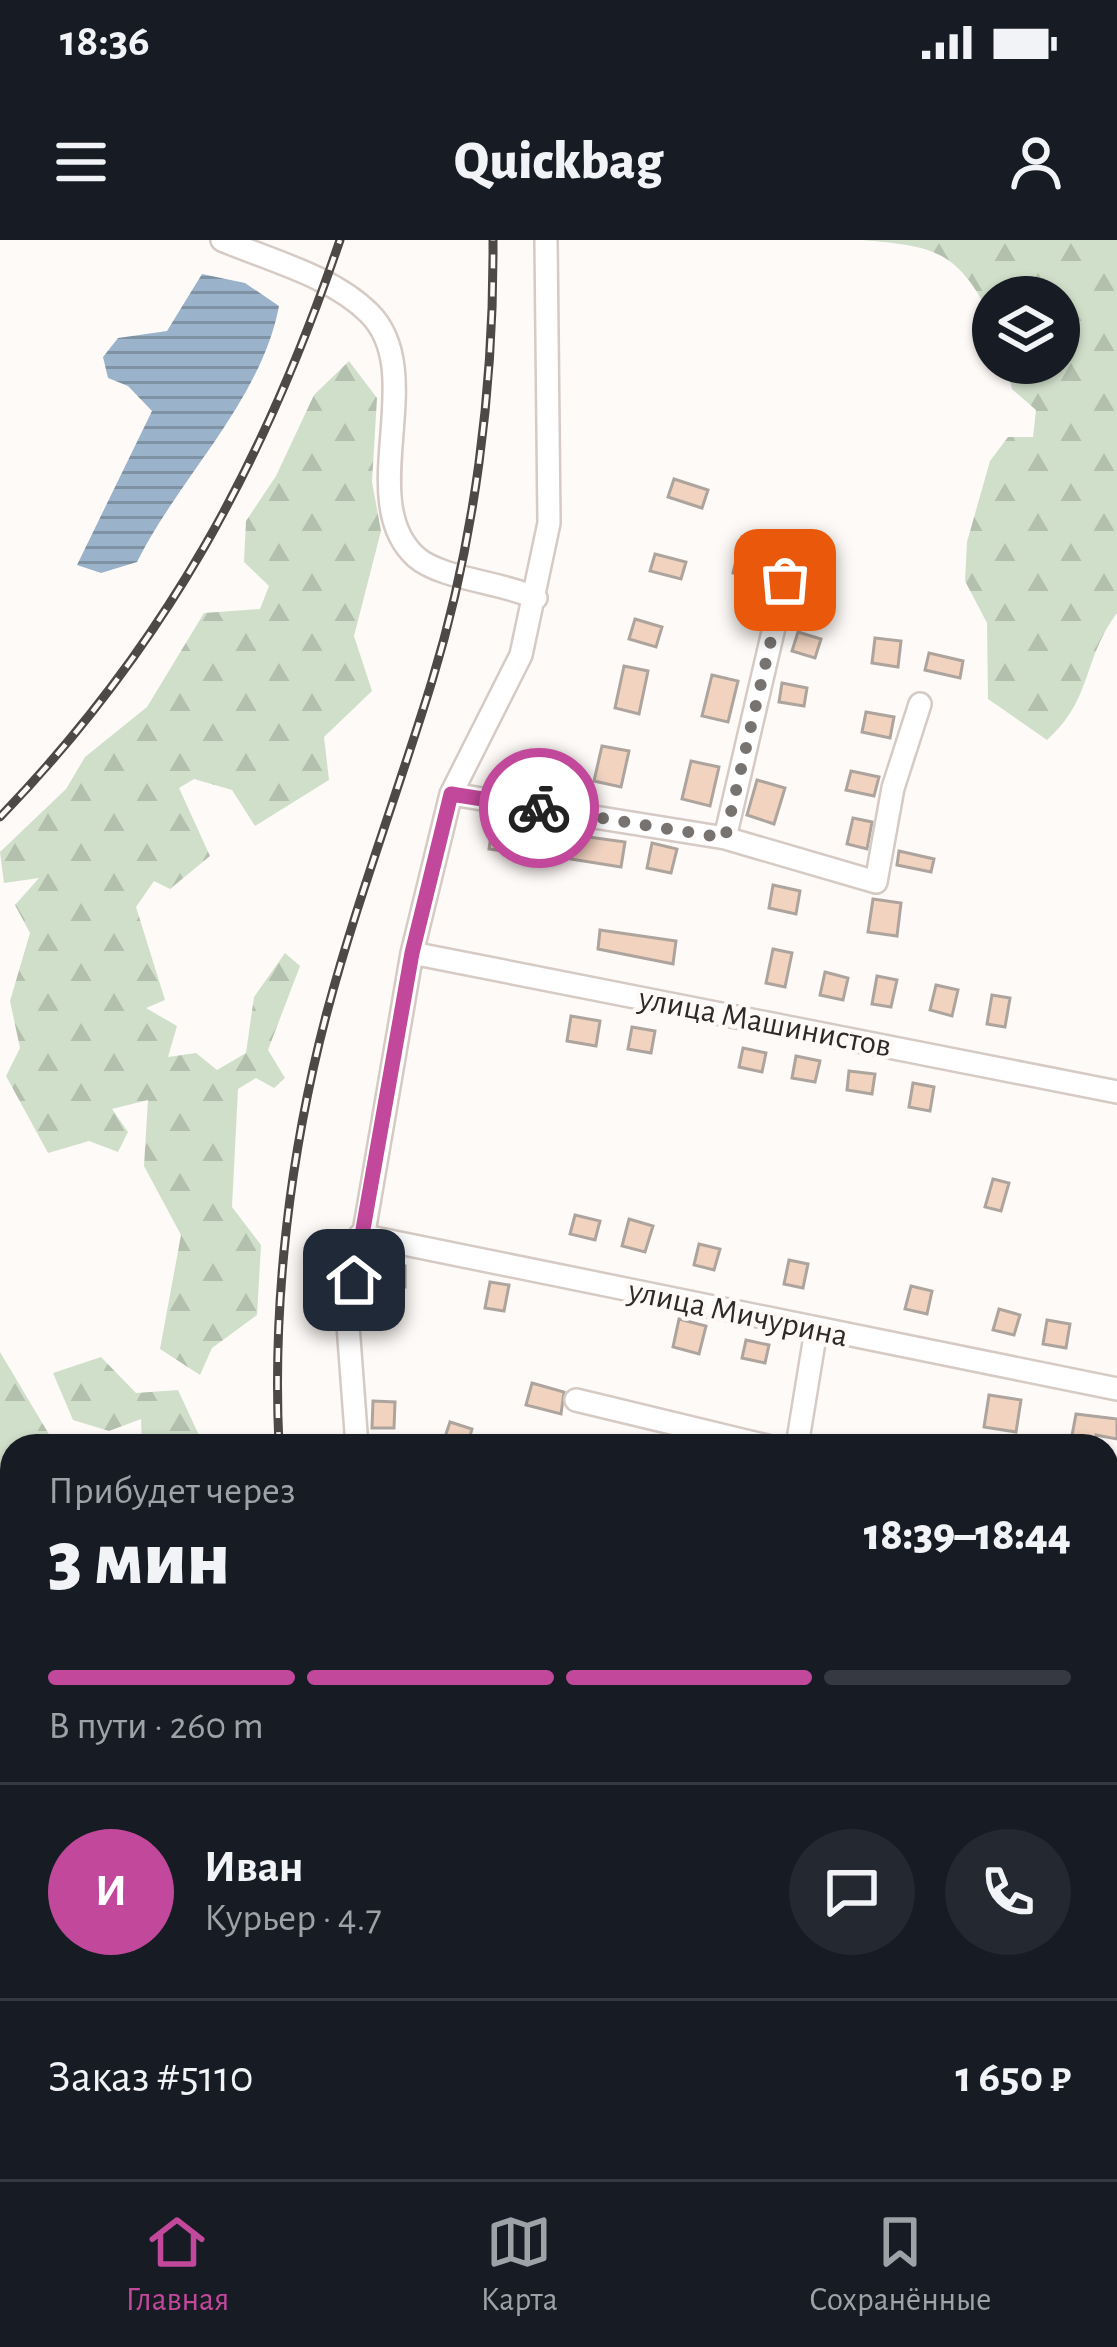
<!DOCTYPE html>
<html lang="ru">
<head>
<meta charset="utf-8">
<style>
	body { margin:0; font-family:"Alegreya Sans",sans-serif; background:#242831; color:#f1f3f6; height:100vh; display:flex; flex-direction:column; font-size:45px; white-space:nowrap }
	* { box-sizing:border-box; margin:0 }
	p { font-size:39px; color:#9ea1a6 }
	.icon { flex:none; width:66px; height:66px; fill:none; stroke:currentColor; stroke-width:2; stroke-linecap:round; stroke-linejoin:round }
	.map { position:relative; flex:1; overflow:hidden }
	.side { position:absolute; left:0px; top:1194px; width:1119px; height:747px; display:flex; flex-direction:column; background:#171b24; border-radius:36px 36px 0 0; box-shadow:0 3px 9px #0004 }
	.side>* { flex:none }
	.controls { position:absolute; left:972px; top:36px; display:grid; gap:24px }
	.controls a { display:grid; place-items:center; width:108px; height:108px; border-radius:50%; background:#171b24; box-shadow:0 3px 9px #0004; font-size:60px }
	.pin { position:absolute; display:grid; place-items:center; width:102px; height:102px; color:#fff; margin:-51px; border-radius:24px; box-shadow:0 6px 18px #0006 }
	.courier { position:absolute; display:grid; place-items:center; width:120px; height:120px; margin:-60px; border:9px solid #c2489b; border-radius:50%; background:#fff; color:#222; box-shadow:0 3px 15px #0007 }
	.summary em { font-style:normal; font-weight:800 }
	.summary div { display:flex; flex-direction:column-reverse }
	.summary { display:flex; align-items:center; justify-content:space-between; height:204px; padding:0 48px }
	h1 { font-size:78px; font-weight:800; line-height:90px }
	.bar { display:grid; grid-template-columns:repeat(4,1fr); gap:18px 12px; align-content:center; height:144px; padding:0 48px }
	.bar i { height:15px; border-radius:9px; background:#363941 }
	.bar .active { background:#c2489b }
	.bar p { grid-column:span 4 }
	.line { display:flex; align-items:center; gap:30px; padding:0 48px; border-top:3px solid #363941 }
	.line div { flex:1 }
	.round { display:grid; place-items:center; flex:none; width:126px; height:126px; border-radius:63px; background:#242831 }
	.status { display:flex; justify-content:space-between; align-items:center; height:84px; padding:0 60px; background:#171b24; direction:ltr }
	.status svg { height:33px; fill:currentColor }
	header { display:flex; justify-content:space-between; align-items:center; height:156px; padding:0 48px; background:#171b24; font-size:54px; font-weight:800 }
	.tab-bar { display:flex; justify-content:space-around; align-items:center; height:168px; border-top:3px solid #363941; background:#171b24; font-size:33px; color:#9ea1a6 }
	.tab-bar a { display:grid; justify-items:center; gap:6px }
	.tab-bar .active { color:#c2489b }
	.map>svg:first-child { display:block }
	.grass { fill:url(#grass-dots) }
	.forest { fill:url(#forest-firs) }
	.water { fill:url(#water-rules) }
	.building { fill:#f1d3c0; stroke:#aea49e; stroke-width:3 }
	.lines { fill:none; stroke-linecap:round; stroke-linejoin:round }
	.minor-casing { stroke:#d5cac4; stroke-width:26 }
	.minor { stroke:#fff; stroke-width:21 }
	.rail-casing { stroke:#4d4946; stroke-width:9 }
	.rail { stroke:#fefaf7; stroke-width:4.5; stroke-dasharray:14; stroke-linecap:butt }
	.done { stroke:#777370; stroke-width:12; stroke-dasharray:0 21.6 }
	.route { stroke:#c2489b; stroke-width:15 }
	.labels { text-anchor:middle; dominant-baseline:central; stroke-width:9; stroke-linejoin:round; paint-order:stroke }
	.street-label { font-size:33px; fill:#2e2a27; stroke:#fefaf7 }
</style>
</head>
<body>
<div class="status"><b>18:36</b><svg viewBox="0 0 49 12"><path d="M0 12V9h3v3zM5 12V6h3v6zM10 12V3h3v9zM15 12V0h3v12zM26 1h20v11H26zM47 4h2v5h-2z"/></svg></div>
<header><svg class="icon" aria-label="menu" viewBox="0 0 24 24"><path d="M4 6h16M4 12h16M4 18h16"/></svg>Quickbag<svg class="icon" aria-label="person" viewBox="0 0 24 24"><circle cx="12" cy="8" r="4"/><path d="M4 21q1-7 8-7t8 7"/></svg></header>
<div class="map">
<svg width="1117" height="1939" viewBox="0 0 1117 1939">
	<defs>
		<pattern id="grass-dots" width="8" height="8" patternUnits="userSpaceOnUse" patternTransform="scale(3)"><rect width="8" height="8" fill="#d0dfca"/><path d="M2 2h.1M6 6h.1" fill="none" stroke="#b3c0ae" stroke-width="1.8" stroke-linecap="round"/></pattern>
		<pattern id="forest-firs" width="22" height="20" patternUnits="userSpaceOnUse" patternTransform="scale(3)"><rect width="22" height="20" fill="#d0dfca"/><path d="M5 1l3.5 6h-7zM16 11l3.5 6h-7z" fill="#b3c0ae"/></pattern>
		<pattern id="water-rules" width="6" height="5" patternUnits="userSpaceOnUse" patternTransform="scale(3)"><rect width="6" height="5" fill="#9bb3ca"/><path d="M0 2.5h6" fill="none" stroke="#7f92a4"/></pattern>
	</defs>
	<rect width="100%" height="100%" fill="#fefaf7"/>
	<path class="grass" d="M 1107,1723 L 1117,1723 L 1117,1939 L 1026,1939 L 1003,1929 L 1107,1929 Z"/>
	<path class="forest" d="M 861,0 L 1117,0 L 1117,373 C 1082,420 1093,459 1047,500 L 988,459 L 987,383 L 965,341 L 967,302 L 990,221 L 1008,197 L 1033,197 L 1036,170 L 1012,149 L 1006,123 L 1059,123 L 1059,57 L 993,57 L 993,81 C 958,11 937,6 861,0 Z
		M 349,121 L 377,158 L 372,242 L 381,291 L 354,396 L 372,451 L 324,497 L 329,540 L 255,586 L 232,550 L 194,539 L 179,548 L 210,616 L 170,649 L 154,641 L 136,667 L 165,760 L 146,768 L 177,786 L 168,817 L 196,813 L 217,830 L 246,813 L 254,757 L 285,713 L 300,726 L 268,810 L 285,838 L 274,848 L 256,838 L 238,849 L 232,967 L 261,1005 L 257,1075 L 212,1108 L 200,1135 L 160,1109 L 181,995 L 144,926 L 148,860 L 112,869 L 128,892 L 118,912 L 89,901 L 48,913 L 6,836 L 20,808 L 10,761 L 30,693 L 15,665 L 39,638 L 4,643 L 0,612 L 66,549 L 85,517 L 147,467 L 204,373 L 260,369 L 269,346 L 244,322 L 246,281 L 276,236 L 314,155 Z
		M 0,1112 L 56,1206 L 12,1206 L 12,1306 L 0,1286 Z
		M 101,1117 L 136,1153 L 178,1150 L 204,1206 L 142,1206 L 141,1179 L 109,1191 L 73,1180 L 53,1133 Z
		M 509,1929 L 637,1929 L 640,1939 L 513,1939 Z"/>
	<path class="water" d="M 202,34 L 245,43 L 279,66 C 261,161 180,236 137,322 L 101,333 L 77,325 L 152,171 L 128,146 L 108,138 L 103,117 L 118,98 L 167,91 Z"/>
	<path class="building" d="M 674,239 L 708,250 L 702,268 L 668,257 Z
		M 742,297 L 766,303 L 757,339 L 733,333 Z
		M 655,314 L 686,322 L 681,339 L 650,331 Z
		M 635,379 L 662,387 L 656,407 L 629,399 Z
		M 798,392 L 821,399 L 815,418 L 792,411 Z
		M 875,398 L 901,401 L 898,427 L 872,423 Z
		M 929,413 L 963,421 L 960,438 L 925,430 Z
		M 624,426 L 648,431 L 639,474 L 615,468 Z
		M 712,435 L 738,441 L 728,482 L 702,476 Z
		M 782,443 L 807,448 L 804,466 L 779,462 Z
		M 866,472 L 894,477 L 890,498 L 862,492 Z
		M 602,506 L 629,511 L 621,547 L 594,541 Z
		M 691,521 L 719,527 L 710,566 L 682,559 Z
		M 851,531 L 879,537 L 874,556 L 846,550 Z
		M 757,540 L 785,548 L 774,584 L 747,575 Z
		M 853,578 L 872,582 L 867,609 L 847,604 Z
		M 493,583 L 542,591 L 539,616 L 489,609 Z
		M 574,595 L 625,602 L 621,627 L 571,619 Z
		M 652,603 L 677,609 L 671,633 L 647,628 Z
		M 899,611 L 934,619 L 931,632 L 897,625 Z
		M 773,645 L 800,651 L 796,674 L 769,668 Z
		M 873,659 L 901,663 L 897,696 L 868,692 Z
		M 600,690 L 676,701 L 673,724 L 598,709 Z
		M 773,709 L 792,713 L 785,747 L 766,743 Z
		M 825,732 L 848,738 L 843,760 L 820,755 Z
		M 877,736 L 897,740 L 891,767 L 872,764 Z
		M 936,745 L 958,750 L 952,776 L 930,770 Z
		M 992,755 L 1010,758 L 1005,787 L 987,784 Z
		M 571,776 L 600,781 L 596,806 L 567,801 Z
		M 632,787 L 655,791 L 651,813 L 628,809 Z
		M 743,808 L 766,813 L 762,832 L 739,827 Z
		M 796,816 L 820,821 L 815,842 L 792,838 Z
		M 849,831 L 875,834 L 872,854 L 847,850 Z
		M 913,843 L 934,847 L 930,871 L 909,867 Z
		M 993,939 L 1009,943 L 1001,971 L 985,967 Z
		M 575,975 L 600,981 L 595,1000 L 570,994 Z
		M 629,979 L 653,986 L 645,1012 L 622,1006 Z
		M 699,1004 L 720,1009 L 714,1030 L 694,1025 Z
		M 789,1020 L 808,1024 L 803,1048 L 784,1044 Z
		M 382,1026 L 405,1026 L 405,1047 L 382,1047 Z
		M 490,1042 L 509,1045 L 504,1071 L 485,1068 Z
		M 911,1046 L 932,1051 L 927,1074 L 905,1069 Z
		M 999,1069 L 1020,1075 L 1014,1095 L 993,1090 Z
		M 679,1079 L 706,1086 L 699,1114 L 673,1107 Z
		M 1047,1080 L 1070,1084 L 1066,1108 L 1043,1104 Z
		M 746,1100 L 769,1105 L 765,1123 L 742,1118 Z
		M 532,1143 L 564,1152 L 561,1174 L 526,1165 Z
		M 989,1155 L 1021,1160 L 1016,1192 L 984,1187 Z
		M 373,1161 L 395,1162 L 394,1188 L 372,1188 Z
		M 1076,1174 L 1117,1179 L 1117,1199 L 1096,1195 L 1094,1206 L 1071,1201 Z
		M 450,1182 L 472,1189 L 467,1206 L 443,1203 Z"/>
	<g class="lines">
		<defs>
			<path id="minor" d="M 222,0 C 269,20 332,36 369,73 C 430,133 353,260 416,317 C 441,339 502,342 536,358
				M 451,554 L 725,598 L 876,642 L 893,548 L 920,464
				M 725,598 L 785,340
				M 412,713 L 1117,852
				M 360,995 L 1117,1149
				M 576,1160 L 767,1206
				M 357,1206 L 348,1085 L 412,713 L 451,554 L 521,415 L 549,283 L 546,0
				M 797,1206 L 816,1090
				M 1107,1437 L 1117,1430
				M 0,1737 L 12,1721
				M 649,1929 L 652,1939
				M 95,1939 L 102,1929
				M 802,1939 L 809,1929"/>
		</defs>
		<use href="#minor" class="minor-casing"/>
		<use href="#minor" class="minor"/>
		<defs>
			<path id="rail" d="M 0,577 C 165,406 264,224 340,0
				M 279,1206 C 272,1062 290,912 327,772 C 357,660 398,552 432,441 C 475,300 494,147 493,0
				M 0,1332 L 12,1352
				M 0,1398 L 12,1419
				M 337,1929 L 343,1939
				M 388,1929 L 395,1939
				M 478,1929 L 483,1939"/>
		</defs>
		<use href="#rail" class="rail-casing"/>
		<use href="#rail" class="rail"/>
	</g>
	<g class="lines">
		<path class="done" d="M 539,568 L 725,598 L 785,340"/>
		<path class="route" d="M 354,1040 L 412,713 L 451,554 L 539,568"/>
	</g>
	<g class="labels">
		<g class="street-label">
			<text transform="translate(765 783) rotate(11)">улица Машинистов</text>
			<text transform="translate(738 1074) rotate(12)">улица Мичурина</text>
		</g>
	</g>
</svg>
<div class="controls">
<a><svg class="icon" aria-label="layers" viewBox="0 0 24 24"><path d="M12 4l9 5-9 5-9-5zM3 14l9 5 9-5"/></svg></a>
</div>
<div class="pin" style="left:785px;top:340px;background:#ea580c"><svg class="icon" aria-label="bag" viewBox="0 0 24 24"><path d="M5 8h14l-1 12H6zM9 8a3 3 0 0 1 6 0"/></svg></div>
<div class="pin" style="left:354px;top:1040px;background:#1f2937"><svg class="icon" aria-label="home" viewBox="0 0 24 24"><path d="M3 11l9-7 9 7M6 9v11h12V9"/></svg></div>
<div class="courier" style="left:539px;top:568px"><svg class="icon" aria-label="bike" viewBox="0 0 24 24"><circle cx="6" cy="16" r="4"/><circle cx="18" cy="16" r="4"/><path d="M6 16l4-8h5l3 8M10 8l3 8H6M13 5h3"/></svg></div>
<section class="side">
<div class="summary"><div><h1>3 мин</h1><p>Прибудет через</p></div><em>18:39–18:44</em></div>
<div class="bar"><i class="active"></i><i class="active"></i><i class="active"></i><i></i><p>В пути · 260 m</p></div>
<div class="line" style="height:216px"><b class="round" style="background:#c2489b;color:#fff">И</b><div><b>Иван</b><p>Курьер · 4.7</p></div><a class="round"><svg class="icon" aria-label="chat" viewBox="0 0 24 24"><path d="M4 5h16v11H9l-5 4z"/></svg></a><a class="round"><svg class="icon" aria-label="phone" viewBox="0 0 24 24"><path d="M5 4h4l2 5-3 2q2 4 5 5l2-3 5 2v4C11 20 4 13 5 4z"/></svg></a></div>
<div class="line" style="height:156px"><div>Заказ #5110</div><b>1 650 ₽</b></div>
</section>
</div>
<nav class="tab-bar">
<a class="active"><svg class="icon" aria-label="home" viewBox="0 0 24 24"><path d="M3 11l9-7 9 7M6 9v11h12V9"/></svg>Главная</a>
<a><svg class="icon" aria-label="map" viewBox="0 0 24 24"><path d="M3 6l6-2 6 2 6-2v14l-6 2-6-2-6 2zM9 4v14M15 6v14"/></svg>Карта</a>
<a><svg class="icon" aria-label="saved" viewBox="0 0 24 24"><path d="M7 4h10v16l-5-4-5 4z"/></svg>Сохранённые</a>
</nav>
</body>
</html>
